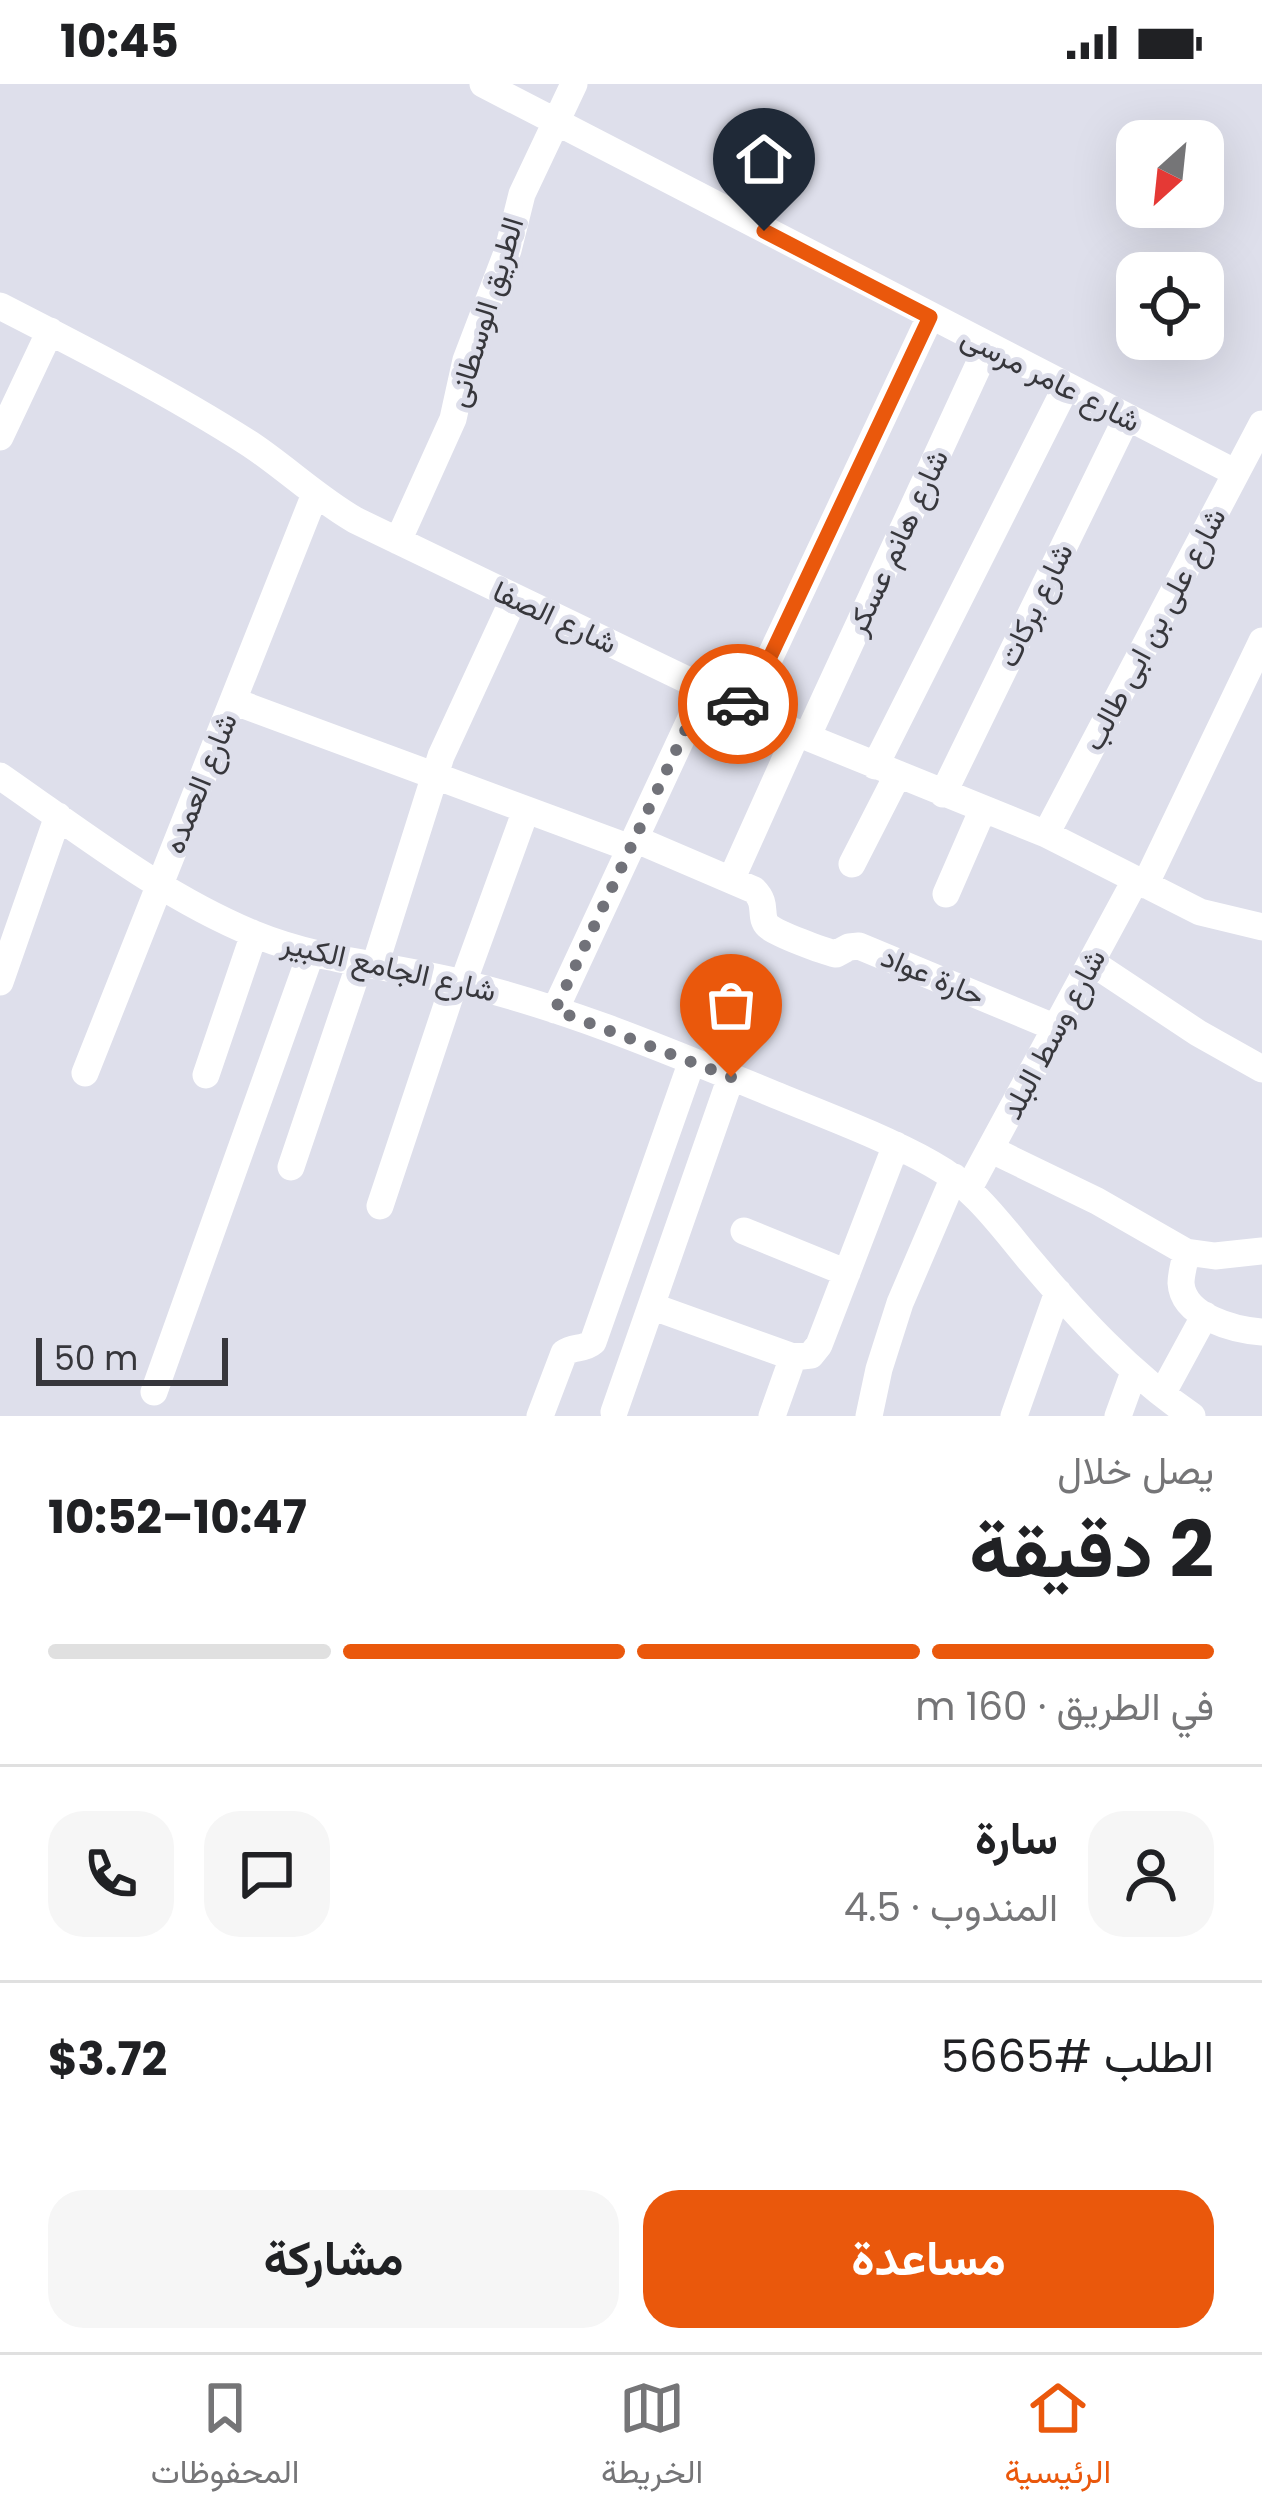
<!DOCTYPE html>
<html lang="ar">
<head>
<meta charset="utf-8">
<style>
	body { margin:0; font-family:Poppins,Vazirmatn,sans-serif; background:#f6f6f6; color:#202124; direction:rtl; height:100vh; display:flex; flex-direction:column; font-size:45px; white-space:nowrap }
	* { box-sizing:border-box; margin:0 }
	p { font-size:39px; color:#757577 }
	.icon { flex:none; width:66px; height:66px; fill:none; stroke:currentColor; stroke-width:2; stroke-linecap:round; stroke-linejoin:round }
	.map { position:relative; height:1332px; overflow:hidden; direction:ltr }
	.details { display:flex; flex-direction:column; background:#fff; flex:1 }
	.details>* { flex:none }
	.needle { width:78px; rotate:207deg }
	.fabs { position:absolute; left:1116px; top:36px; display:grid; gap:24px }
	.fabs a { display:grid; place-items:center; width:108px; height:108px; border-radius:24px; background:#fff; box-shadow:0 12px 48px #0002; font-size:60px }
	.scale { position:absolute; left:36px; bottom:30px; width:192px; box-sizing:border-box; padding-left:12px; border:6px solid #37373c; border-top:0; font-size:33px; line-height:42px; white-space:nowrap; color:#37373c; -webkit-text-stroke:9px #dedfeb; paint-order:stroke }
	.pin { position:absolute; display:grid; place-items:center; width:102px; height:102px; color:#fff; margin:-123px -51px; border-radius:50% 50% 50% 0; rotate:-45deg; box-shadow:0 0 12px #0007 }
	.pin .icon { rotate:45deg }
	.courier { position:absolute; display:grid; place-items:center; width:120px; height:120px; margin:-60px; border:9px solid #ea580c; border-radius:50%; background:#fff; color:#222; box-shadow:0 3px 15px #0007 }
	.overview em { font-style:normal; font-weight:700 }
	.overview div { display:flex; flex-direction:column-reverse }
	.overview { display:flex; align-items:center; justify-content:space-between; height:204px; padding:0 48px }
	h1 { font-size:78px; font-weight:700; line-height:90px }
	.bar { display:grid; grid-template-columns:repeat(4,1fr); gap:18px 12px; align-content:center; height:144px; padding:0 48px }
	.bar i { height:15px; border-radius:9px; background:#e0e0e0 }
	.bar .selected { background:#ea580c }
	.bar p { grid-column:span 4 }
	.line { display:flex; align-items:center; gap:30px; padding:0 48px; border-top:3px solid #e0e0e0 }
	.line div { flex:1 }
	.round { display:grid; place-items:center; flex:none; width:126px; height:126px; border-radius:36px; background:#f6f6f6 }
	.primary-button { display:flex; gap:24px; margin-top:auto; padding:24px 48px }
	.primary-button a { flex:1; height:138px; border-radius:36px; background:#ea580c; color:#fff; font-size:48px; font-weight:700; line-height:138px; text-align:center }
	.primary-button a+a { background:#f6f6f6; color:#202124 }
	.status { display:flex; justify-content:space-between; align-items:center; height:84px; padding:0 60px; background:#fff; direction:ltr }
	.status svg { height:33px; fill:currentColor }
	.dock { display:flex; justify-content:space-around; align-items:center; height:168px; border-top:3px solid #e0e0e0; background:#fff; font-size:33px; color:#757577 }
	.dock a { display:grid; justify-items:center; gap:6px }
	.dock .selected { color:#ea580c }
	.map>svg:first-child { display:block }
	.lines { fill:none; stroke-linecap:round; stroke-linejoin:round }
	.street { stroke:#fff; stroke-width:27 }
	.done { stroke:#717279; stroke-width:12; stroke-dasharray:0 21.6 }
	.route { stroke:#ea580c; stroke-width:15 }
	.labels { text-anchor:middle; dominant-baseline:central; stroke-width:10; stroke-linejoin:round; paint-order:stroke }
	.street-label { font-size:30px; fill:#37373c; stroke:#dedfeb }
</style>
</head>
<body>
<div class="status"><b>10:45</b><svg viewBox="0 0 49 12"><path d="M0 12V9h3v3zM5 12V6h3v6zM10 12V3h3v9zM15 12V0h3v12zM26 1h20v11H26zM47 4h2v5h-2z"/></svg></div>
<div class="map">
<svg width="1262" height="1332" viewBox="0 0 1262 1332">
	<rect width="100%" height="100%" fill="#dedfeb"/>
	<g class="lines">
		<path class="street" d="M 483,0 L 1236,389
			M 0,222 C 84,265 170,309 250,360 C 286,384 317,414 355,436 L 797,649 L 1046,750 L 1200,828 L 1262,843
			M 0,353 L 50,247
			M 398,457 L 453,335 L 466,276 L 508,166 L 522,110 L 574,0
			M 233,617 L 630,764
			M 746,624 L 930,233
			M 807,653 L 987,263
			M 875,682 L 1066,303
			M 0,692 C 81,748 162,812 254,850 C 322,878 396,882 466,900 C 569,925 668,967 766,1007 C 821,1030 880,1051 932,1080 C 974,1103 999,1139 1029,1175 C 1078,1233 1129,1289 1192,1332
			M 943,710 L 1127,333
			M 1046,750 L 1262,340
			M 635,755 L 754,806 C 769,821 758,832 768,842 C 777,850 823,867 836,870 L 849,863 L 859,862 L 1056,944
			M 852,780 L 898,690
			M 731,796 L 797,649
			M 1145,801 L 1262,557
			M 946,810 L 983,725
			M 1091,878 L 1198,949 L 1262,985
			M 375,881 L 441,672 L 514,514
			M 0,898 L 58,732
			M 463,899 L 526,726
			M 555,926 L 705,604
			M 85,989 L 315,410
			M 206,991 L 254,850
			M 990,1065 L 1097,1117 L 1186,1168 L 1215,1172 L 1262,1167
			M 291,1083 L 360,879
			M 969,1104 L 1136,795
			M 380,1122 L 455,897
			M 744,1147 L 847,1189
			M 1186,1168 C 1185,1178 1181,1189 1181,1199 C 1183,1233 1235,1246 1262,1248
			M 651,1222 L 793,1273 L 811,1271 L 819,1261 L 896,1061
			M 154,1308 L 311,869
			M 1162,1310 L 1205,1231
			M 614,1328 L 731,993
			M 540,1332 L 564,1269 C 573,1262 584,1266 593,1258 L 692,977
			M 772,1332 L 793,1273
			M 869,1332 L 879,1285 L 900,1219 L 954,1093
			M 1014,1332 L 1058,1208
			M 1118,1332 L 1134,1288"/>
	</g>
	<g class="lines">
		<path class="done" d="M 731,993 L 555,926 L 705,604 L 738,620"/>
		<path class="route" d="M 738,620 L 746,624 L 930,233 L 764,147"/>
	</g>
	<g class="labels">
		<g class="street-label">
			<text transform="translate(485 228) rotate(-73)">الطريق الوسطانى</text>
			<text transform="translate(1051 295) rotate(27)">شارع عامر مرسى</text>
			<text transform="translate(897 458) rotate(-65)">شارع هانم عسكر</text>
			<text transform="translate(1035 521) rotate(-64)">شارع بركات</text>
			<text transform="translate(555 533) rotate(25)">شارع الصفا</text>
			<text transform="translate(1154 545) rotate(-62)">شارع على بن ابى طالب</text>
			<text transform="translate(200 699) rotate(-68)">شارع العمده</text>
			<text transform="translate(389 883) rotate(13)">شارع الجامع الكبير</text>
			<text transform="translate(933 892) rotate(23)">حارة عواد</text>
			<text transform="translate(1053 950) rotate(-62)">شارع وسط البلد</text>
		</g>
	</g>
</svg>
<div class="fabs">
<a><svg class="needle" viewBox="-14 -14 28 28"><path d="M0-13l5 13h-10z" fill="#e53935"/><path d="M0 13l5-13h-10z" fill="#757577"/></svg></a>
<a><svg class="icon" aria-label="locate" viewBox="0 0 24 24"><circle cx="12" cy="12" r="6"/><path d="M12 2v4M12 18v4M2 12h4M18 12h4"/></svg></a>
</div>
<div class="scale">50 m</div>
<div class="pin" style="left:731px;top:993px;background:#ea580c"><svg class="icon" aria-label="bag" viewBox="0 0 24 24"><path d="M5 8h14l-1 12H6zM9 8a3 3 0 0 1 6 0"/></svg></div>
<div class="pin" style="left:764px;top:147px;background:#1f2937"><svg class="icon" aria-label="home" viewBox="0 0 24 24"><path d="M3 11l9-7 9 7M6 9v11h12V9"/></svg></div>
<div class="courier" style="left:738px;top:620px"><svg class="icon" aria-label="car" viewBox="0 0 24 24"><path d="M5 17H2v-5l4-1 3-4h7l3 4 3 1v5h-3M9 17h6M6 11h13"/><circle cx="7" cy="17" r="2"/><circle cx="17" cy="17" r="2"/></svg></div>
</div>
<section class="details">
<div class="overview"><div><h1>2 دقيقة</h1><p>يصل خلال</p></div><em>10:47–10:52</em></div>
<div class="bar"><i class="selected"></i><i class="selected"></i><i class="selected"></i><i></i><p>في الطريق · 160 m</p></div>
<div class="line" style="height:216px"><a class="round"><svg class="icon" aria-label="person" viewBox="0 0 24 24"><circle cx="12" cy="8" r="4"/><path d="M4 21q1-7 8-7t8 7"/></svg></a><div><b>سارة</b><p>المندوب · 4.5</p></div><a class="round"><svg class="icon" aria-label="chat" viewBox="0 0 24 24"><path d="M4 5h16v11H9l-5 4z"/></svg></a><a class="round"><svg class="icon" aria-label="phone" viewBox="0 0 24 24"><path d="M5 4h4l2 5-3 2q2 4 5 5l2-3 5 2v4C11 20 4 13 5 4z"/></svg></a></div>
<div class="line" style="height:156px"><div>الطلب #5665</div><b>$3.72</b></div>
<div class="primary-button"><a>مساعدة</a><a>مشاركة</a></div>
</section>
<nav class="dock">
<a class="selected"><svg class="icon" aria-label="home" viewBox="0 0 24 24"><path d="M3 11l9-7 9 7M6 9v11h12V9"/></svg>الرئيسية</a>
<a><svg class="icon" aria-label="map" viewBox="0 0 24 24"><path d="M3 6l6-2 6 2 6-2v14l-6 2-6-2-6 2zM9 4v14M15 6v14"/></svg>الخريطة</a>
<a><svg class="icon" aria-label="saved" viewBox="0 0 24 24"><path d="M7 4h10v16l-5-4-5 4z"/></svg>المحفوظات</a>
</nav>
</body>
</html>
